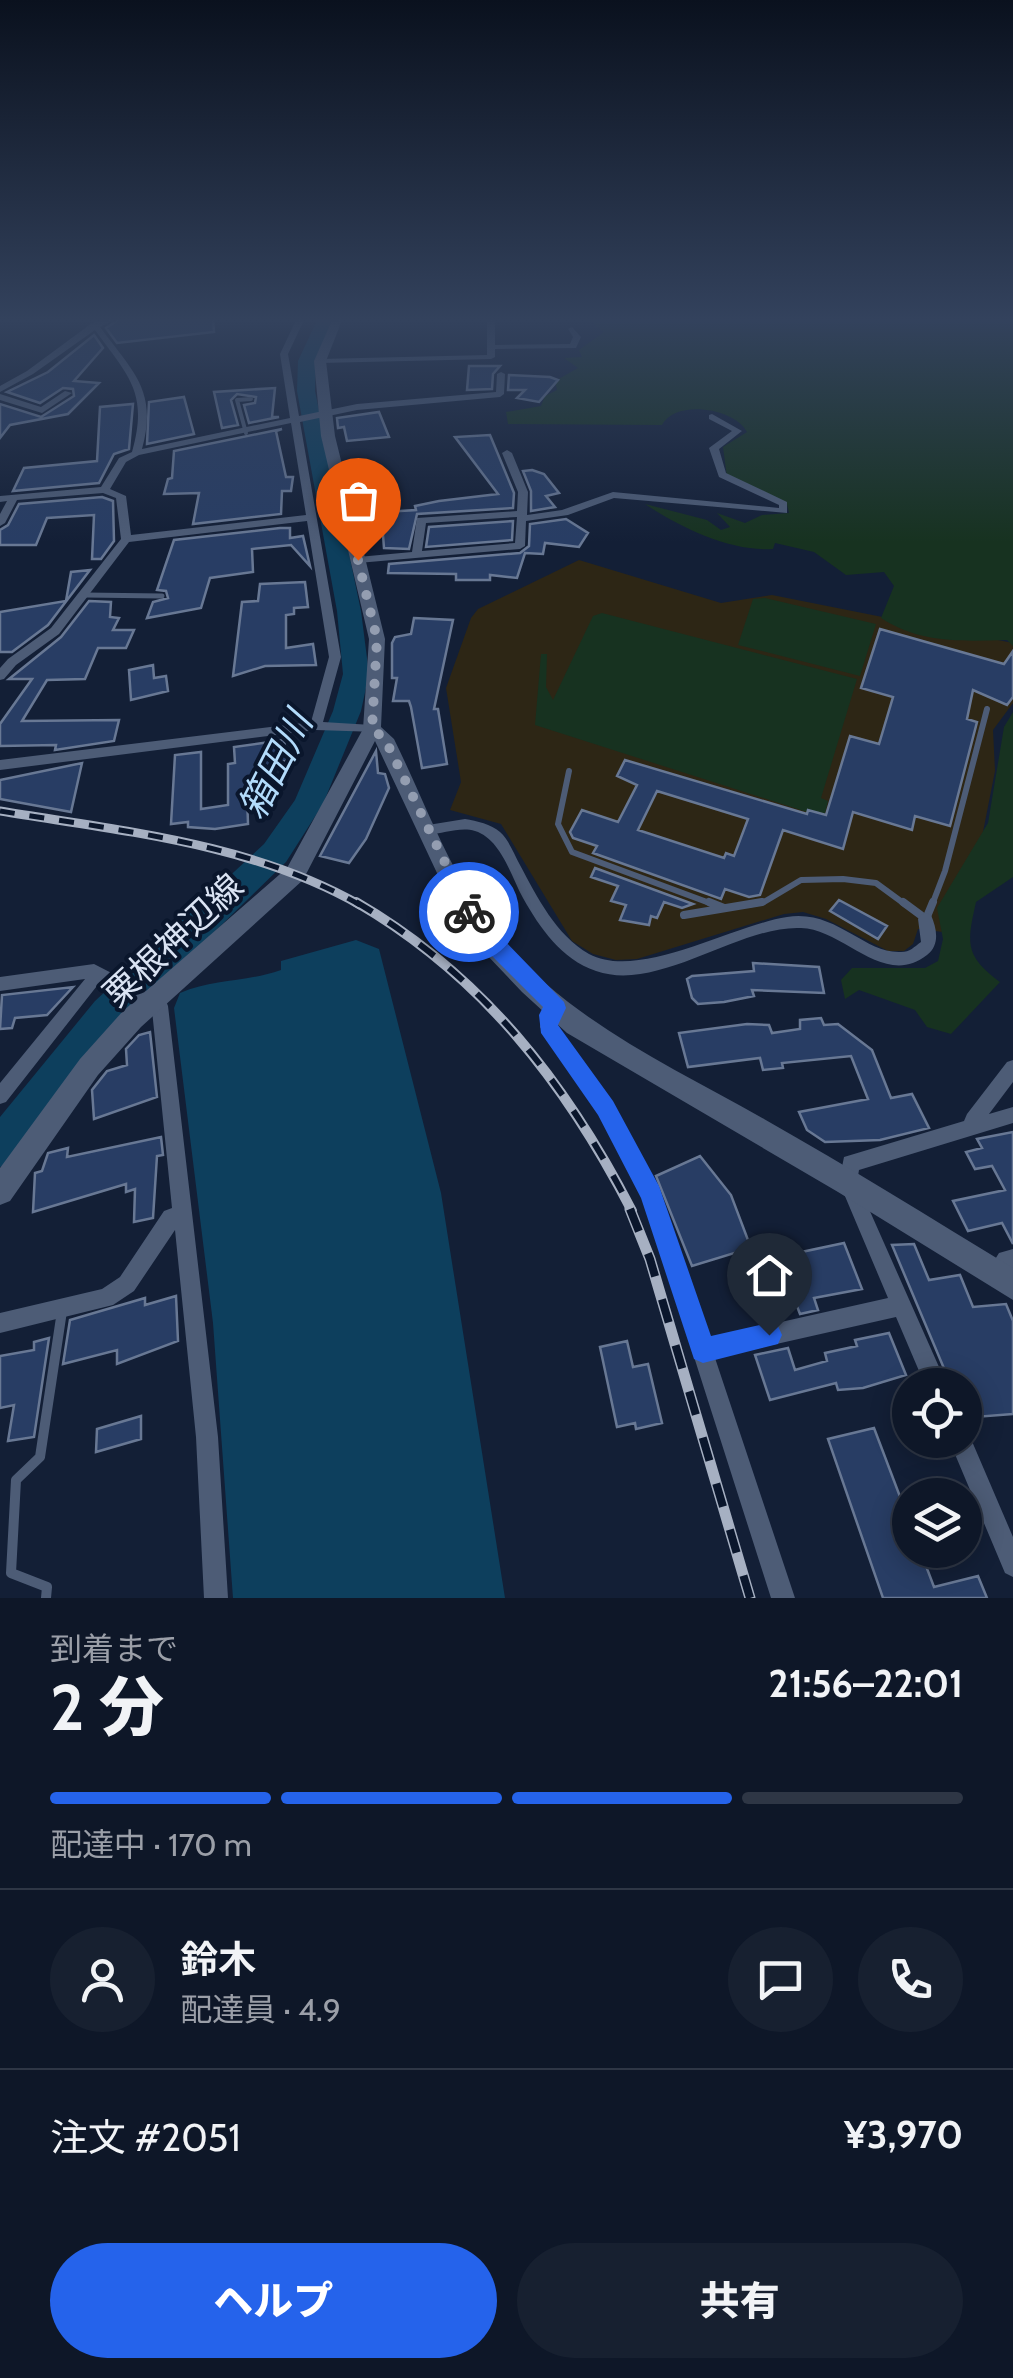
<!DOCTYPE html>
<html lang="ja">
<head>
<meta charset="utf-8">
<style>
	body { margin:0; font-family:Cabin,"Noto Sans JP",sans-serif; background:#172030; color:#f1f3f6; height:100vh; display:flex; flex-direction:column; font-size:38px; white-space:nowrap }
	* { box-sizing:border-box; margin:0 }
	p { font-size:32px; color:#9b9fa8 }
	.icon { flex:none; width:55px; height:55px; fill:none; stroke:currentColor; stroke-width:2; stroke-linecap:round; stroke-linejoin:round }
	.map { position:relative; height:1598px; overflow:hidden }
	.panel { display:flex; flex-direction:column; background:#0e1728; flex:1 }
	.panel>* { flex:none }
	.buttons { position:absolute; left:892px; top:1368px; display:grid; gap:20px }
	.buttons a { display:grid; place-items:center; width:90px; height:90px; border-radius:50%; background:#0e1728; box-shadow:0 5px 25px #0003,0 0 0 2px #2e3645; font-size:50px }
	.pin { position:absolute; display:grid; place-items:center; width:85px; height:85px; color:#fff; margin:-102px -42px; border-radius:50% 50% 50% 0; rotate:-45deg; box-shadow:0 0 10px #0007 }
	.pin .icon { rotate:45deg }
	.courier { position:absolute; display:grid; place-items:center; width:100px; height:100px; margin:-50px; border:8px solid #2563eb; border-radius:50%; background:#fff; color:#222; box-shadow:0 2px 12px #0007 }
	.headline em { font-style:normal; font-weight:800 }
	.headline div { display:flex; flex-direction:column-reverse }
	.headline { display:flex; align-items:center; justify-content:space-between; height:170px; padding:0 50px }
	h1 { font-size:65px; font-weight:800; line-height:75px }
	.bar { display:grid; grid-template-columns:repeat(4,1fr); gap:15px 10px; align-content:center; height:120px; padding:0 50px }
	.bar i { height:12px; border-radius:8px; background:#2e3645 }
	.bar .selected { background:#2563eb }
	.bar p { grid-column:span 4 }
	.line { display:flex; align-items:center; gap:25px; padding:0 50px; border-top:2px solid #2e3645 }
	.line div { flex:1 }
	.round { display:grid; place-items:center; flex:none; width:105px; height:105px; border-radius:52px; background:#172030 }
	.action { display:flex; gap:20px; margin-top:auto; padding:20px 50px }
	.action a { flex:1; height:115px; border-radius:60px; background:#2563eb; color:#fff; font-size:40px; font-weight:800; line-height:115px; text-align:center }
	.action a+a { background:#172030; color:#f1f3f6 }
	.map>svg:first-child { display:block }
	.education { fill:#2d2615 }
	.green { fill:#173220 }
	.water { fill:#0d3f5d }
	.lines { fill:none; stroke-linecap:round; stroke-linejoin:round }
	.river { fill:#0d3f5d; fill-rule:evenodd }
	.building { fill:#283d64; stroke:#687894; stroke-width:2.5; fill-rule:evenodd }
	.lane-far4 { stroke:#4d5c76; stroke-width:4 }
	.lane-far3 { stroke:#4d5c76; stroke-width:5 }
	.lane-far2 { stroke:#4d5c76; stroke-width:6 }
	.lane-far1 { stroke:#4d5c76; stroke-width:8 }
	.lane { stroke:#4d5c76; stroke-width:10 }
	.street { fill:#4d5c76; fill-rule:evenodd }
	.secondary { fill:#4d5c76; fill-rule:evenodd }
	.rail-far2-casing { stroke:#a6b0c2; stroke-width:9 }
	.rail-far1-casing { stroke:#a6b0c2; stroke-width:10 }
	.rail-casing { stroke:#a6b0c2; stroke-width:11 }
	.rail-far2 { stroke:#0a162c; stroke-width:5; stroke-dasharray:15; stroke-linecap:butt }
	.rail-far1 { stroke:#0a162c; stroke-width:6; stroke-dasharray:19; stroke-linecap:butt }
	.rail { stroke:#0a162c; stroke-width:8; stroke-dasharray:24; stroke-linecap:butt }
	.route { fill:#2563eb }
	.done { stroke:#949eb1; stroke-width:10; stroke-dasharray:0 18 }
	.labels { text-anchor:middle; dominant-baseline:central; stroke-width:8; stroke-linejoin:round; paint-order:stroke }
	.street-label { font-size:35px; fill:#dae3f3; stroke:#0a162c }
	.water-label { font-size:38px; font-style:italic; fill:#b2dbfb; stroke:#0a162c }
</style>
</head>
<body>
<div class="map">
<svg width="1013" height="1598" viewBox="0 0 1013 1598">
	<rect width="100%" height="100%" fill="#131f36"/>
	<path class="education" d="M 579,560 L 721,603 L 772,595 L 1013,643 L 1013,703 L 993,730 L 995,771 L 981,842 L 943,932 L 918,929 L 913,944 L 904,951 L 888,951 L 826,919 L 803,912 L 784,914 L 637,959 L 616,960 L 593,954 L 572,941 L 501,824 L 450,810 L 461,782 L 446,688 L 471,618 L 478,609 Z"/>
	<path class="green" d="M 569,318 L 1013,318 L 1013,646 L 1007,640 C 962,641 921,644 881,618 L 894,586 L 884,572 L 846,575 L 814,552 L 775,543 L 773,549 C 731,552 679,527 645,504 L 707,520 L 721,530 L 730,527 L 717,513 L 745,523 L 762,515 L 789,513 L 787,504 L 727,477 L 723,447 L 747,432 C 735,408 675,399 662,425 L 508,424 L 506,412 L 541,406 L 545,396 L 557,390 L 555,381 L 578,368 L 564,358 L 582,357 L 579,350 L 604,332 L 590,321 Z
		M 765,598 L 876,624 L 860,676 L 738,645 L 753,599 Z
		M 602,613 L 857,679 L 821,798 L 828,801 L 825,813 L 807,812 L 535,725 L 541,654 L 547,654 L 546,687 L 553,700 L 593,616 Z
		M 1013,712 L 1013,877 L 976,902 C 967,943 964,955 1000,982 L 951,1034 L 927,1027 L 915,1010 L 859,990 L 845,999 L 841,980 L 852,968 L 925,968 L 938,961 L 943,939 L 937,908 L 988,823 L 1004,727 Z"/>
	<path class="water" d="M 356,940 L 379,949 L 441,1193 L 505,1598 L 233,1598 L 213,1323 L 174,1008 L 180,993 C 214,979 247,982 281,970 L 281,961 Z"/>
	<g class="lines">
		<path class="river" d="M 318,318 L 334,318 L 316,361 L 315,391 L 361,611 L 369,674 L 361,711 L 323,804 L 286,862 L 121,1023 L 14,1162 L 0,1167 L 0,1117 L 95,1001 L 264,844 L 295,800 L 333,711 L 343,674 L 337,611 L 297,391 L 298,361 Z"/>
	</g>
	<path class="building" d="M 121,318 L 213,318 L 214,332 L 117,343 L 106,328 Z
		M 94,335 L 103,348 L 74,381 L 99,383 L 68,414 L 10,425 L 0,438 L 0,404 L 41,417 L 74,396 L 73,389 L 63,388 L 40,403 L 7,392 L 48,372 Z
		M 469,366 L 500,366 L 493,374 L 492,389 L 467,390 Z
		M 509,375 L 550,377 L 558,380 L 539,402 L 517,398 L 525,390 L 508,390 Z
		M 275,388 L 272,417 L 279,417 L 249,423 L 244,405 L 255,403 L 256,397 L 237,394 L 231,400 L 238,425 L 222,428 L 214,392 Z
		M 184,397 L 194,434 L 147,444 L 149,402 Z
		M 133,404 L 129,449 L 114,454 L 99,483 L 13,491 L 24,468 L 97,461 L 100,407 Z
		M 379,412 L 389,437 L 347,441 L 344,427 L 338,428 L 337,418 Z
		M 282,429 L 276,431 L 286,477 L 293,477 L 291,491 L 282,491 L 281,514 L 193,524 L 199,493 L 164,494 L 168,479 L 172,478 L 174,451 Z
		M 490,435 L 514,493 L 513,508 L 417,514 L 409,549 L 384,548 L 382,522 L 361,524 L 356,507 L 382,504 L 384,512 L 416,510 L 415,506 L 439,501 L 498,494 L 455,437 Z
		M 532,470 L 544,474 L 559,493 L 546,496 L 555,507 L 531,511 L 531,491 L 523,471 Z
		M 102,497 L 113,501 L 114,541 L 101,559 L 92,559 L 94,515 L 47,518 L 36,545 L 0,545 L 0,530 L 8,525 L 19,504 Z
		M 566,519 L 588,533 L 579,547 L 545,543 L 543,554 L 525,553 L 517,578 L 490,575 L 490,580 L 456,580 L 456,574 L 388,573 L 389,564 L 520,553 L 529,546 L 530,524 Z
		M 513,521 L 512,540 L 426,547 L 429,527 Z
		M 280,528 L 290,528 L 290,538 L 303,536 L 310,566 L 291,545 L 252,549 L 253,572 L 210,578 L 201,608 L 147,618 L 153,602 L 168,598 L 166,591 L 157,590 L 174,540 Z
		M 90,570 L 48,625 L 12,652 L 0,652 L 0,612 L 66,601 L 71,572 Z
		M 305,582 L 308,607 L 294,608 L 294,614 L 286,615 L 286,648 L 313,644 L 316,665 L 265,666 L 233,676 L 242,602 L 258,601 L 260,584 Z
		M 89,601 L 111,602 L 110,617 L 119,618 L 113,630 L 134,630 L 126,648 L 98,648 L 85,679 L 47,680 L 22,721 L 119,720 L 114,741 L 55,750 L 56,745 L 0,746 L 0,724 L 32,679 L 9,679 L 61,637 Z
		M 414,618 L 453,620 L 434,709 L 438,709 L 447,764 L 422,768 L 411,707 L 409,701 L 393,701 L 397,678 L 392,678 L 392,643 L 395,637 L 411,634 Z
		M 880,629 L 1004,664 L 1013,651 L 1013,697 L 1007,705 L 973,690 L 967,719 L 977,722 L 950,826 L 915,816 L 912,830 L 853,812 L 843,849 L 783,830 L 760,895 L 749,897 L 725,889 L 721,899 L 593,853 L 597,846 L 573,838 L 570,832 L 582,810 L 618,822 L 637,785 L 617,776 L 625,760 L 807,814 L 808,810 L 826,815 L 850,736 L 879,744 L 893,697 L 861,688 ZM 657,791 L 748,819 L 734,856 L 726,853 L 724,858 L 638,830 Z
		M 153,665 L 154,678 L 166,676 L 168,691 L 131,700 L 129,670 Z
		M 284,740 L 287,760 L 273,766 L 275,782 L 247,794 L 248,824 L 215,829 L 188,827 L 188,822 L 171,824 L 175,755 L 201,752 L 201,809 L 228,805 L 228,764 L 235,763 L 234,747 Z
		M 376,751 L 378,773 L 385,774 L 389,788 L 366,839 L 349,863 L 320,856 Z
		M 82,763 L 71,812 L 0,799 L 0,780 Z
		M 595,868 L 693,904 L 682,908 L 664,902 L 657,918 L 651,916 L 649,925 L 620,920 L 626,905 L 611,901 L 618,886 L 591,877 Z
		M 839,900 L 887,926 L 878,939 L 830,911 Z
		M 753,963 L 819,967 L 824,993 L 752,990 L 754,996 L 724,1002 L 698,1004 L 692,998 L 687,979 L 692,976 L 754,971 Z
		M 73,987 L 47,1015 L 15,1018 L 12,1028 L 0,1029 L 2,995 Z
		M 821,1018 L 824,1025 L 838,1024 L 872,1050 L 891,1098 L 912,1094 L 929,1128 L 880,1140 L 825,1142 L 807,1130 L 799,1112 L 868,1099 L 851,1056 L 782,1063 L 783,1068 L 763,1070 L 760,1058 L 688,1067 L 679,1033 L 747,1024 L 769,1025 L 772,1033 L 800,1029 L 800,1020 Z
		M 150,1032 L 157,1097 L 94,1119 L 92,1090 L 107,1071 L 127,1065 L 126,1049 L 139,1035 Z
		M 1013,1132 L 1013,1244 L 1002,1223 L 968,1231 L 953,1201 L 1005,1190 L 992,1166 L 975,1169 L 966,1152 L 982,1148 L 977,1139 Z
		M 161,1137 L 163,1155 L 157,1156 L 153,1218 L 134,1222 L 135,1189 L 126,1192 L 126,1184 L 33,1212 L 35,1173 L 42,1171 L 48,1153 L 68,1148 L 67,1157 Z
		M 700,1156 L 731,1195 L 751,1248 L 692,1266 L 656,1176 Z
		M 844,1243 L 862,1289 L 814,1298 L 818,1310 L 800,1314 L 793,1296 L 773,1300 L 759,1261 Z
		M 914,1244 L 929,1280 L 960,1275 L 973,1307 L 1006,1304 L 1013,1321 L 1013,1414 L 975,1417 L 965,1385 L 951,1385 L 892,1245 Z
		M 176,1296 L 178,1341 L 117,1364 L 117,1350 L 63,1364 L 70,1320 L 145,1298 L 145,1305 Z
		M 889,1333 L 906,1375 L 863,1388 L 838,1390 L 836,1383 L 770,1400 L 755,1355 L 788,1348 L 795,1370 L 827,1361 L 825,1353 L 857,1346 L 855,1340 Z
		M 49,1338 L 34,1437 L 8,1441 L 14,1405 L 0,1408 L 0,1356 L 34,1350 L 34,1342 Z
		M 627,1341 L 633,1367 L 648,1364 L 662,1423 L 636,1429 L 635,1423 L 617,1427 L 600,1347 Z
		M 141,1416 L 141,1439 L 96,1452 L 97,1429 Z
		M 874,1428 L 910,1523 L 910,1550 L 920,1550 L 934,1587 L 978,1576 L 987,1598 L 883,1598 L 828,1439 Z"/>
	<g class="lines">
		<path class="lane-far4" d="M 246,433 L 237,400 L 251,399"/>
		<path class="lane-far3" d="M 85,595 L 162,596"/>
		<path class="lane-far2" d="M 569,771 L 558,824 L 572,852 L 715,905
			M 747,905 L 764,902 L 801,880 L 843,879 L 876,883 L 906,905
			M 932,905 L 945,871 L 987,709"/>
		<path class="lane-far1" d="M 709,902 L 724,908
			M 903,902 L 926,919 L 933,902
			M 684,915 L 762,902"/>
		<path class="lane" d="M 46,1598 L 47,1587 L 11,1573 L 16,1480 L 40,1457 L 62,1311"/>
		<path class="street" d="M 108,318 L 118,318 L 100,327 C 133,372 158,390 142,449 L 290,418 L 280,354 L 297,318 L 305,318 L 288,354 L 299,416 L 357,404 L 496,392 L 497,374 L 501,372 L 505,374 L 504,394 L 500,397 L 357,410 L 300,422 L 341,657 L 323,722 L 372,725 L 377,726 L 378,729 L 377,732 L 316,730 L 0,770 L 0,760 L 311,722 L 329,657 L 307,521 L 129,542 L 59,634 L 16,665 L 4,679 L 0,680 L 0,668 L 8,659 L 51,628 L 121,539 L 116,498 L 103,493 L 17,500 L 5,523 L 0,526 L 0,514 L 7,501 L 0,502 L 0,496 L 101,487 L 119,458 L 132,452 C 149,392 128,376 95,330 L 33,374 L 0,392 L 0,386 L 27,371 L 92,323 ZM 291,423 L 306,515 L 131,535 L 126,496 L 110,489 L 126,462 L 139,455 Z
			M 487,318 L 495,318 L 495,345 L 570,344 L 573,337 L 568,329 L 572,327 L 581,337 L 576,348 L 495,349 L 495,357 L 491,359 L 320,363 L 316,361 L 320,359 L 487,355 Z
			M 65,391 L 72,393 L 42,413 L 0,400 L 0,394 L 41,407 Z
			M 712,414 L 742,431 L 719,449 L 726,473 L 787,502 L 787,513 L 614,498 L 568,515 L 526,521 L 525,546 L 520,549 L 358,563 L 353,560 L 358,557 L 412,552 L 417,518 L 517,511 L 518,492 L 502,453 L 507,450 L 512,453 L 528,492 L 527,515 L 562,510 L 613,492 L 779,508 L 779,505 L 719,477 L 709,448 L 732,431 L 709,419 L 709,415 ZM 517,517 L 515,543 L 422,551 L 426,523 Z
			M 465,819 C 477,821 491,824 500,832 C 509,840 514,854 520,865 C 537,897 556,935 589,954 C 639,981 733,925 787,917 C 836,909 864,954 901,952 C 910,952 914,947 921,942 L 918,919 L 921,915 L 926,913 L 931,915 C 937,929 940,945 927,955 C 884,989 844,929 801,928 C 739,925 659,993 596,971 C 561,959 540,928 523,898 C 511,876 501,839 475,831 C 458,826 440,836 423,834 L 421,830 L 423,826 L 428,825 Z
			M 94,964 L 166,1001 L 168,1006 L 218,1437 L 228,1598 L 204,1598 L 196,1437 L 175,1230 L 134,1291 L 113,1305 L 0,1333 L 0,1313 L 102,1289 L 120,1277 L 164,1211 L 172,1208 L 152,1010 L 100,982 L 6,1102 L 0,1104 L 0,1083 L 85,979 L 0,991 L 0,977 Z
			M 557,1001 L 563,1003 L 565,1008 L 557,1018 L 556,1025 L 612,1102 L 658,1187 L 709,1338 L 888,1298 L 839,1182 L 844,1157 L 964,1121 L 967,1114 L 1007,1062 L 1013,1060 L 1013,1082 L 989,1114 L 1013,1107 L 1013,1123 L 859,1170 L 857,1182 L 947,1385 L 925,1385 L 896,1317 L 715,1358 L 795,1598 L 771,1598 L 643,1197 L 600,1114 L 540,1027 L 543,1010 Z
			M 1013,1249 L 1013,1269 L 1004,1279 L 997,1282 L 990,1279 L 987,1272 L 999,1253 Z
			M 965,1431 L 968,1432 L 1013,1537 L 1013,1577 L 1005,1573 L 949,1440 L 965,1440 Z"/>
		<path class="secondary" d="M 333,318 L 343,318 L 326,361 L 335,436 L 385,639 L 381,727 L 394,739 C 427,806 453,883 502,940 C 572,1022 672,1067 764,1119 C 849,1167 931,1218 1013,1268 L 1013,1300 L 838,1192 L 567,1033 L 522,992 L 485,953 L 452,905 L 375,741 L 303,880 L 141,1027 L 98,1075 L 10,1201 L 0,1205 L 0,1168 L 80,1059 L 123,1011 L 287,868 L 363,729 L 369,639 L 321,436 L 314,361 Z"/>
		<defs>
			<path id="rail-far2" d="M 0,811 C 121,831 252,843 360,905"/>
			<path id="rail-far1" d="M 356,902 C 482,975 566,1083 632,1211"/>
			<path id="rail" d="M 630,1209 L 650,1259 L 750,1598"/>
		</defs>
		<use href="#rail-far2" class="rail-far2-casing"/>
		<use href="#rail-far1" class="rail-far1-casing"/>
		<use href="#rail" class="rail-casing"/>
		<use href="#rail-far2" class="rail-far2"/>
		<use href="#rail-far1" class="rail-far1"/>
		<use href="#rail" class="rail"/>
	</g>
	<linearGradient id="sky" x2="0" y2="1"><stop stop-color="#0a111e"/><stop offset="0.59" stop-color="#33425d"/><stop offset="1" stop-color="#33425d" stop-opacity="0"/></linearGradient>
	<rect width="1013" height="542" fill="url(#sky)"/>
	<path class="route" d="M 469,904 L 564,1002 L 566,1008 L 558,1025 L 613,1101 L 659,1186 L 711,1336 L 769,1323 L 778,1326 L 782,1335 L 778,1344 L 703,1363 L 694,1359 L 641,1198 L 598,1115 L 541,1033 L 539,1015 L 543,1007 L 487,951 L 460,912 Z"/>
	<g class="lines">
		<path class="done" d="M 358,560 L 377,639 L 372,729 L 385,739 L 469,912"/>
	</g>
	<g class="labels">
		<g class="street-label">
			<text transform="translate(173 940) rotate(-43)">粟根神辺線</text>
		</g>
		<g class="water-label">
			<text transform="translate(275 765) rotate(-63)">箱田川</text>
		</g>
	</g>
</svg>
<div class="buttons">
<a><svg class="icon" aria-label="locate" viewBox="0 0 24 24"><circle cx="12" cy="12" r="6"/><path d="M12 2v4M12 18v4M2 12h4M18 12h4"/></svg></a>
<a><svg class="icon" aria-label="layers" viewBox="0 0 24 24"><path d="M12 4l9 5-9 5-9-5zM3 14l9 5 9-5"/></svg></a>
</div>
<div class="pin" style="left:358px;top:560px;background:#ea580c"><svg class="icon" aria-label="bag" viewBox="0 0 24 24"><path d="M5 8h14l-1 12H6zM9 8a3 3 0 0 1 6 0"/></svg></div>
<div class="pin" style="left:769px;top:1335px;background:#1f2937"><svg class="icon" aria-label="home" viewBox="0 0 24 24"><path d="M3 11l9-7 9 7M6 9v11h12V9"/></svg></div>
<div class="courier" style="left:469px;top:912px"><svg class="icon" aria-label="bike" viewBox="0 0 24 24"><circle cx="6" cy="16" r="4"/><circle cx="18" cy="16" r="4"/><path d="M6 16l4-8h5l3 8M10 8l3 8H6M13 5h3"/></svg></div>
</div>
<section class="panel">
<div class="headline"><div><h1>2 分</h1><p>到着まで</p></div><em>21:56–22:01</em></div>
<div class="bar"><i class="selected"></i><i class="selected"></i><i class="selected"></i><i></i><p>配達中 · 170 m</p></div>
<div class="line" style="height:180px"><a class="round"><svg class="icon" aria-label="person" viewBox="0 0 24 24"><circle cx="12" cy="8" r="4"/><path d="M4 21q1-7 8-7t8 7"/></svg></a><div><b>鈴木</b><p>配達員 · 4.9</p></div><a class="round"><svg class="icon" aria-label="chat" viewBox="0 0 24 24"><path d="M4 5h16v11H9l-5 4z"/></svg></a><a class="round"><svg class="icon" aria-label="phone" viewBox="0 0 24 24"><path d="M5 4h4l2 5-3 2q2 4 5 5l2-3 5 2v4C11 20 4 13 5 4z"/></svg></a></div>
<div class="line" style="height:130px"><div>注文 #2051</div><b>¥3,970</b></div>
<div class="action"><a>ヘルプ</a><a>共有</a></div>
</section>
</body>
</html>
